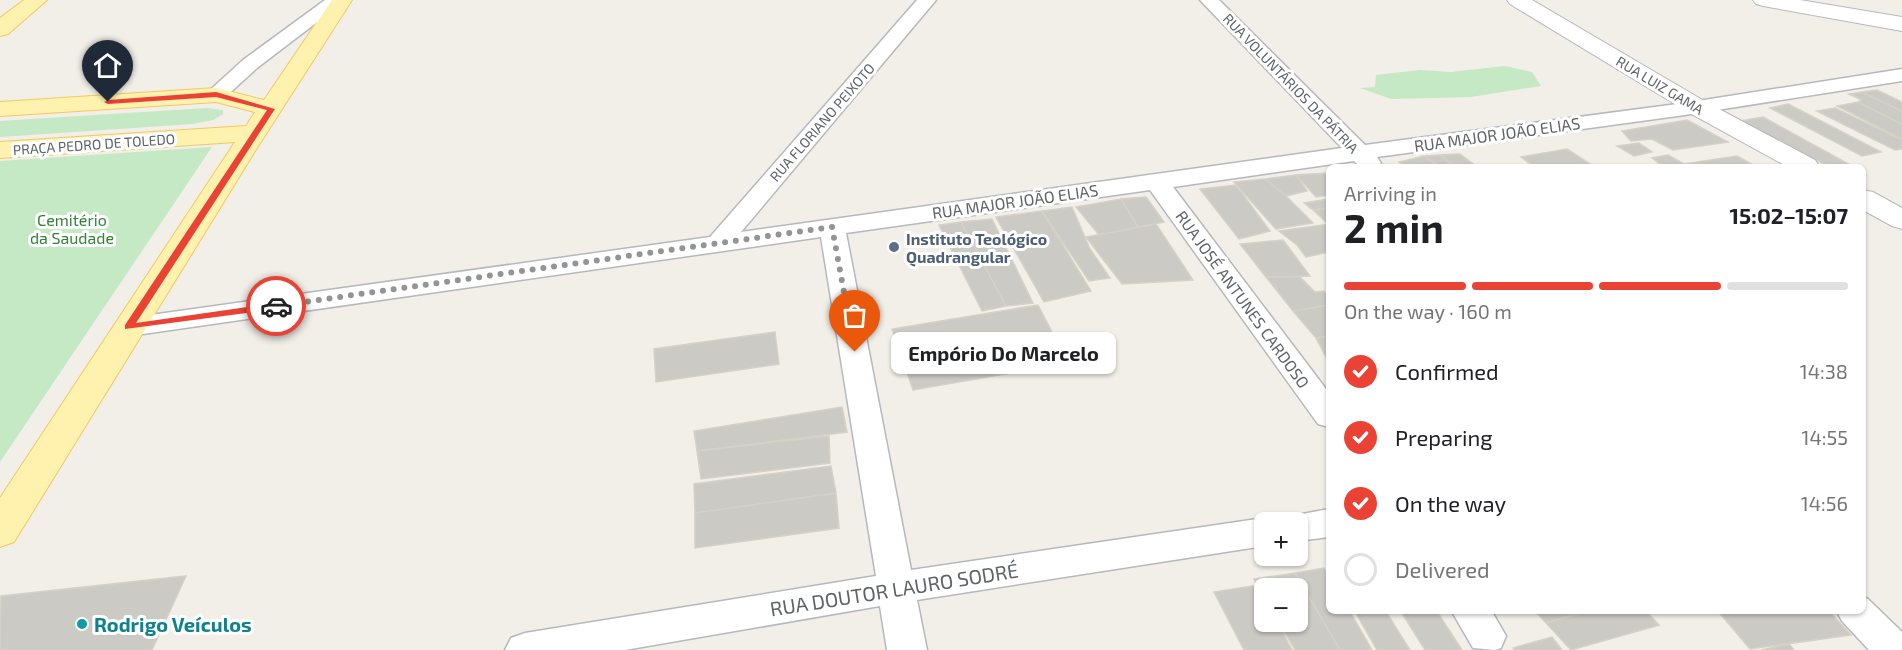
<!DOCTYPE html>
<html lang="en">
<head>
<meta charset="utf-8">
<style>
	body { margin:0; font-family:"Exo 2",sans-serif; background:#f2f2f2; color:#202124; height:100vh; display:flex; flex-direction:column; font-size:22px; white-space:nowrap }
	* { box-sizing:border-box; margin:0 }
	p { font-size:20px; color:#757577 }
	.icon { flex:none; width:33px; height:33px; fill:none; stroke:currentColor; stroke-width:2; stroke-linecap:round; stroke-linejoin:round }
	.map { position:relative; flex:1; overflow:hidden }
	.sheet { position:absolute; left:1326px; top:164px; width:540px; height:450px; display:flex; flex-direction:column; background:#fff; border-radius:9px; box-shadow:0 2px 4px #0004 }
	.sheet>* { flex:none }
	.tools { position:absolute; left:1254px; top:512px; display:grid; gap:12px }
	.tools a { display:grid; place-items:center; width:54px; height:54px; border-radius:9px; background:#fff; box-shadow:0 2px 4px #0004; font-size:30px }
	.pin { position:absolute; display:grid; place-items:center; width:51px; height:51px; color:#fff; margin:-62px -26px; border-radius:50% 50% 50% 0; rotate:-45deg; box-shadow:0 0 6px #0007 }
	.pin .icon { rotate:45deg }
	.courier { position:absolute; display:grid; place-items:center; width:60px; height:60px; margin:-30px; border:4px solid #ea4335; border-radius:50%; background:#fff; color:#222; box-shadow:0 2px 8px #0007 }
	.bubble { position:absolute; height:42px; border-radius:9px; background:#fff; box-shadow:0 2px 4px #0004; font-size:20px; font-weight:700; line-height:42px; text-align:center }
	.headline em { font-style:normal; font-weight:700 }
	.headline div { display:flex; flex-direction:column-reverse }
	.headline { display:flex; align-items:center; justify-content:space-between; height:102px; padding:0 18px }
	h1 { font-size:39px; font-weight:700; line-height:45px }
	.bar { display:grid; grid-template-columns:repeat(4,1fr); gap:9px 6px; align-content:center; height:72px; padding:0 18px }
	.bar i { height:8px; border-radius:4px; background:#e0e0e0 }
	.bar .selected { background:#ea4335 }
	.bar p { grid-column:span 4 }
	ol { padding:0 18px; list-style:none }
	li { display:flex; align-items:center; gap:18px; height:66px }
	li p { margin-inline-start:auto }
	li .icon { padding:6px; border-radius:50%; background:#ea4335; color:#fff; stroke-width:4 }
	li:last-child { color:#757577 }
	li i { width:33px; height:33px; border:3px solid #e0e0e0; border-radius:50% }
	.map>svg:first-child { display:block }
	.green { fill:#c5e8c5 }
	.building { fill:#cccac5; stroke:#d6d1c6; stroke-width:1.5 }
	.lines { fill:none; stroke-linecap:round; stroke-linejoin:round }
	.minor-casing { stroke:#b5b8bc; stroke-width:3 }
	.tertiary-casing { stroke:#b5b8bc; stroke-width:2 }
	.secondary-casing { stroke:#b6babf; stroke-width:2 }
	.primary-casing { stroke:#f2c960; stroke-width:2 }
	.minor { fill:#fff; fill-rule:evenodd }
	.tertiary { fill:#fff; fill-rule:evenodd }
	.secondary { fill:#fff; fill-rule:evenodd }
	.primary { fill:#fff2af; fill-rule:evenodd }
	.route { fill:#ea4335 }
	.done { stroke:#929495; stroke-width:6; stroke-dasharray:0 10.8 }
	.service-dot { fill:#5c6f8a; stroke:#fff; stroke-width:2 }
	.culture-dot { fill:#0f9aa8; stroke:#fff; stroke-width:2 }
	.labels { text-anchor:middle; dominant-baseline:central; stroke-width:6; stroke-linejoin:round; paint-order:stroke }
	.far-street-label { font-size:14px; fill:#5f6368; stroke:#fff }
	.street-label { font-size:16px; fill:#5f6368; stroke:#fff }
	.park-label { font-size:16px; fill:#348238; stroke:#fff }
	.service-label { font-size:16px; font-weight:bold; fill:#4e5e75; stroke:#fff; text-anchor:start }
	.near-street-label { font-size:20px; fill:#5f6368; stroke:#fff }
	.near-culture-label { font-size:20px; font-weight:bold; fill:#0d838f; stroke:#fff; text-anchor:start }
</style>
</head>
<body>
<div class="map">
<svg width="1902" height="650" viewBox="0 0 1902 650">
	<rect width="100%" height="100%" fill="#f1efe8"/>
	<path class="green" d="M 1505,66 L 1532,72 L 1541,86 L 1471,97 L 1391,99 L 1360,88 L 1375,87 L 1376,75 L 1420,70 L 1451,72 Z
		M 207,108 L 223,110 L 223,114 L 213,120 L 192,124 L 0,137 L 0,121 Z
		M 212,147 L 0,462 L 0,161 Z"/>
	<path class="building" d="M 1877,90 L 1902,102 L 1902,111 L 1862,92 Z
		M 1862,92 L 1902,111 L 1902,124 L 1858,102 L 1862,100 L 1849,94 Z
		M 1858,102 L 1902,124 L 1902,139 L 1837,106 Z
		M 1788,104 L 1881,152 L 1862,156 L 1770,108 Z
		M 1835,108 L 1902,140 L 1902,149 L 1895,150 L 1817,111 Z
		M 1763,117 L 1852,166 L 1828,166 L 1740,121 Z
		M 1687,120 L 1728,142 L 1673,150 L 1652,139 L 1631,141 L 1622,131 Z
		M 1639,143 L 1652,152 L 1634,156 L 1617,146 Z
		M 1567,149 L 1593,166 L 1533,166 L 1521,157 Z
		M 1460,154 L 1476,166 L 1455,166 L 1440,155 Z
		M 1440,155 L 1455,166 L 1439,166 L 1424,156 Z
		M 1668,155 L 1684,164 L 1737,156 L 1755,166 L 1645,166 L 1660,164 L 1652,158 Z
		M 1424,156 L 1438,166 L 1405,166 L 1399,162 Z
		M 1329,173 L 1329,195 L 1316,197 L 1296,175 Z
		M 1296,175 L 1307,191 L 1286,196 L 1265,179 Z
		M 1265,179 L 1286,196 L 1313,223 L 1276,229 L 1234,182 Z
		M 1236,185 L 1270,231 L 1239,239 L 1200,189 Z
		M 1146,197 L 1164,222 L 1138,227 L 1121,199 Z
		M 1121,199 L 1138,227 L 1099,235 L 1076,207 Z
		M 1329,199 L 1329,208 L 1313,210 L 1304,203 Z
		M 1072,207 L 1090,249 L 1110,278 L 1089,281 L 1042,211 Z
		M 1329,209 L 1328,224 L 1313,210 Z
		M 1042,211 L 1091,291 L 1044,302 L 996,217 Z
		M 992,219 L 1033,303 L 1006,306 L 961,222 Z
		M 961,222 L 1006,306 L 982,311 L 939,225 Z
		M 1156,224 L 1193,280 L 1122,284 L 1086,237 Z
		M 1329,224 L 1329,252 L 1306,257 L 1297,245 L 1279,231 Z
		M 1283,240 L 1310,276 L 1266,277 L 1240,244 Z
		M 1266,277 L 1300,277 L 1315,292 L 1324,291 L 1329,297 L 1329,305 L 1293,311 Z
		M 1038,305 L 1068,363 L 913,390 L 892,329 Z
		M 1329,305 L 1329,336 L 1316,338 L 1293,311 Z
		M 775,332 L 779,364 L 656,382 L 654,349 Z
		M 1329,337 L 1329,363 L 1316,338 Z
		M 842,407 L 847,432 L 697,451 L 694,431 Z
		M 829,436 L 830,463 L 701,479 L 697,451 Z
		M 831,466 L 836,493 L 695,513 L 694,484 Z
		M 836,493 L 839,528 L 695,548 L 695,513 Z
		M 1324,568 L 1329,577 L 1329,610 L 1349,610 L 1372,650 L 1340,650 L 1295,573 Z
		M 1295,573 L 1340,650 L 1295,650 L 1278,621 L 1298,621 L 1298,588 L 1264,588 L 1264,597 L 1254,579 Z
		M 186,576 L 152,650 L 0,650 L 1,596 Z
		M 1258,585 L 1264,597 L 1264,621 L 1277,621 L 1292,650 L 1244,650 L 1214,592 Z
		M 1354,610 L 1385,610 L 1410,650 L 1377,650 Z
		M 1400,610 L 1436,610 L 1462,650 L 1425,650 Z
		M 1534,610 L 1586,610 L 1546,623 Z
		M 1594,610 L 1645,610 L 1659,625 L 1571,650 L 1546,623 Z
		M 1717,610 L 1828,610 L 1851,635 L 1750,649 Z
		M 1552,637 L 1562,650 L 1515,650 L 1513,648 Z
		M 1789,644 L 1794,650 L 1761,650 Z"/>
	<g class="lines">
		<defs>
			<path id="minor" d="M 325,0 L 346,0 L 257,68 L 223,99 L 216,101 L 209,99 L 205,95 L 209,91 L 243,60 Z
				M 917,0 L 936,0 L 741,232 L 1342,148 L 1200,0 L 1219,0 L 1365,145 L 1685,103 L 1902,69 L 1902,81 L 1685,115 L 1377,157 L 1381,163 L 1378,166 L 1359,166 L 1354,161 L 1173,187 L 1329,393 L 1329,427 L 1318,424 L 1150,190 L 846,233 L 911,570 L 1264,518 L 1276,522 L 1264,522 L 1264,546 L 917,600 L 927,650 L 887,650 L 880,606 L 625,650 L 505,650 L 511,638 L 525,633 L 876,576 L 821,237 L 129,336 L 119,334 L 115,327 L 119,320 L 129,318 L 710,237 Z
				M 1329,509 L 1329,537 L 1298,541 L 1298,522 L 1283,522 L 1286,517 Z
				M 1863,597 L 1868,599 L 1902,632 L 1902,650 L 1869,650 L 1842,621 L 1836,610 L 1863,610 Z
				M 1451,610 L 1491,610 L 1506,636 L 1501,648 L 1495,650 L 1473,648 Z"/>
			<path id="tertiary" d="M 1507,0 L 1532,0 L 1706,102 L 1815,160 L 1819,166 L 1786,166 L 1688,112 L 1510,4 Z
				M 1863,190 L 1873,192 L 1902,208 L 1902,229 L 1892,226 L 1863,210 Z"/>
			<path id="secondary" d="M 1753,0 L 1800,0 L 1902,17 L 1902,31 L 1763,6 L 1756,4 Z"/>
			<path id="primary" d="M 24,0 L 47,0 L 8,34 L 0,36 L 0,18 Z
				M 332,0 L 352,0 L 257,148 L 14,542 L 0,547 L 0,498 L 235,142 L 0,158 L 0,142 L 246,126 L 255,112 L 216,102 L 0,116 L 0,102 L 216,88 L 264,100 Z"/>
		</defs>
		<use href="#minor" class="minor-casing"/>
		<use href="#tertiary" class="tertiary-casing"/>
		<use href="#secondary" class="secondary-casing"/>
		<use href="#primary" class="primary-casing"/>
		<use href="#minor" class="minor"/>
		<use href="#tertiary" class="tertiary"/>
		<use href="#secondary" class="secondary"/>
		<use href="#primary" class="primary"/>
	</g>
	<path class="route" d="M 216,92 L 275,109 L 136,323 L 276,303 L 280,306 L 276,309 L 125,329 L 125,325 L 267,110 L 216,97 L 108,104 L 104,102 L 108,100 Z"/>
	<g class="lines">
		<path class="done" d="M 276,306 L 832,227 L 855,352"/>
	</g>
	<circle class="service-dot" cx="894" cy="247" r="6"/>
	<circle class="culture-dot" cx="82" cy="624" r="6"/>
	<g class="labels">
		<g class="far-street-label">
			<text transform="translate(1291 83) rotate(46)">RUA VOLUNTÁRIOS DA PÁTRIA</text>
			<text transform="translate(1660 85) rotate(31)">RUA LUIZ GAMA</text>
			<text transform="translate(822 122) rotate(-49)">RUA FLORIANO PEIXOTO</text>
			<text transform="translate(94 144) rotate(-4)">PRAÇA PEDRO DE TOLEDO</text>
		</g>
		<g class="street-label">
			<text transform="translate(1497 134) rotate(-8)">RUA MAJOR JOÃO ELIAS</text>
			<text transform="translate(1015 201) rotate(-8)">RUA MAJOR JOÃO ELIAS</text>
			<text transform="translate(1243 299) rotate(54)">RUA JOSÉ ANTUNES CARDOSO</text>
		</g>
		<g class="park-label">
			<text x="72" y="219">Cemitério<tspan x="72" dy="18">da Saudade</tspan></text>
		</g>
		<g class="service-label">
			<text x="906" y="238">Instituto Teológico<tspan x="906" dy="18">Quadrangular</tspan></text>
		</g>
		<g class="near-street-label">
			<text transform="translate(894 589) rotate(-9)">RUA DOUTOR LAURO SODRÉ</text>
		</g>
		<g class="near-culture-label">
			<text x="94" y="624">Rodrigo Veículos</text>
		</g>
	</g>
</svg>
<div class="tools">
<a>+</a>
<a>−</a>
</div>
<div class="pin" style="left:855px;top:352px;background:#ea580c"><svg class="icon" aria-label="bag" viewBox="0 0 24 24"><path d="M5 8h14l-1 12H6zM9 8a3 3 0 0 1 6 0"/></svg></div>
<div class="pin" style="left:108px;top:102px;background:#1f2937"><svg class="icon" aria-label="home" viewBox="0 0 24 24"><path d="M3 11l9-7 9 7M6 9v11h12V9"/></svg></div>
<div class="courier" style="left:276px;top:306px"><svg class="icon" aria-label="car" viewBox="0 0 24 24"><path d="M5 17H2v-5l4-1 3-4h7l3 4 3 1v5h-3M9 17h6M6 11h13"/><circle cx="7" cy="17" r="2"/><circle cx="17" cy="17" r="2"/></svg></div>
<div class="bubble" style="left:891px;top:332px;width:225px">Empório Do Marcelo</div>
<section class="sheet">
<div class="headline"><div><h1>2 min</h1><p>Arriving in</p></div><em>15:02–15:07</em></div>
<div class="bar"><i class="selected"></i><i class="selected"></i><i class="selected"></i><i></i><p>On the way · 160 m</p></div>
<ol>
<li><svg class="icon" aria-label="check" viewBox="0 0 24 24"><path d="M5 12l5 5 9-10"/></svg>Confirmed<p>14:38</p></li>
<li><svg class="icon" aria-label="check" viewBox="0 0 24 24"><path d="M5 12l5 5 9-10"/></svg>Preparing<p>14:55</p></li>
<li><svg class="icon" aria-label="check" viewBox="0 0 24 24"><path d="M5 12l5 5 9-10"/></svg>On the way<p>14:56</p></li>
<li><i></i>Delivered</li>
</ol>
</section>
</div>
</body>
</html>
